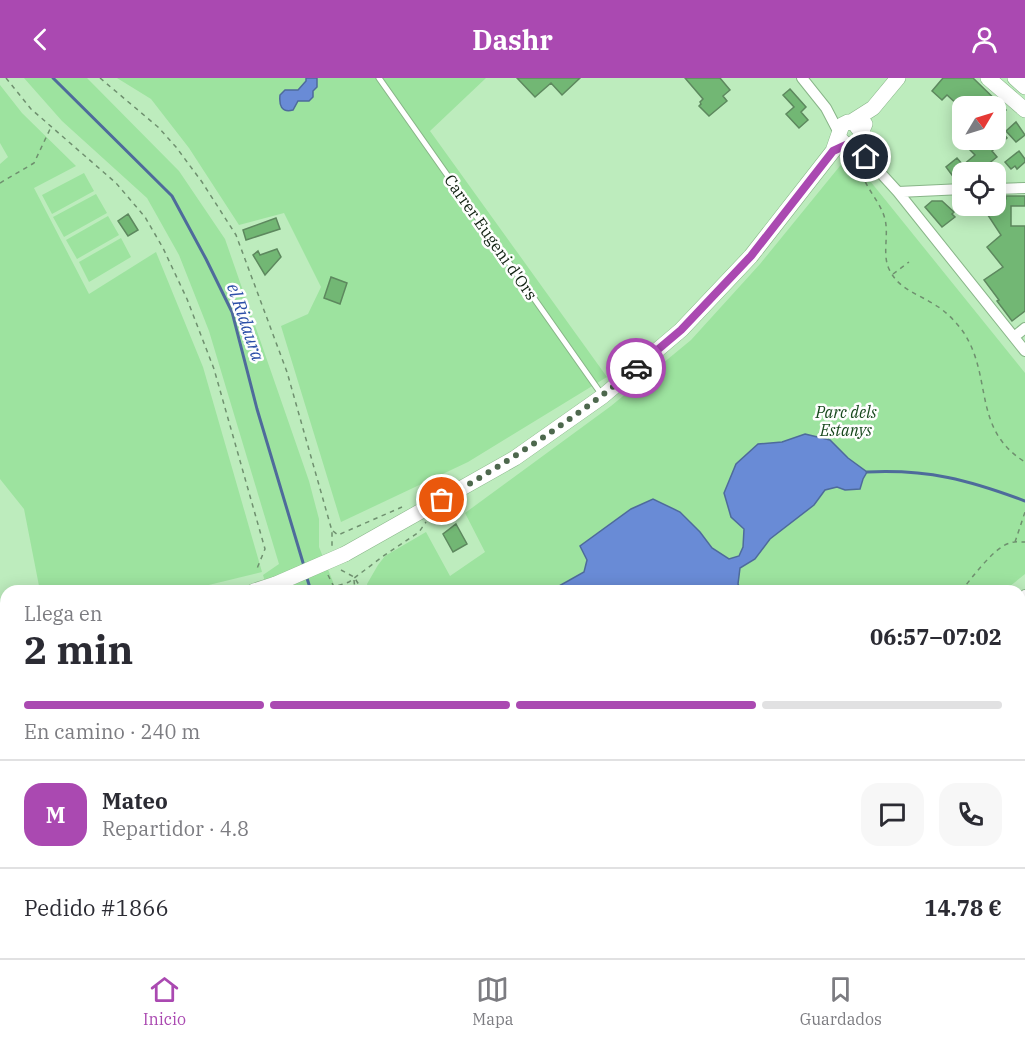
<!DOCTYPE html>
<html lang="es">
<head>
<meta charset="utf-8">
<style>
	body { margin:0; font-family:"IBM Plex Serif",serif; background:#f7f7f7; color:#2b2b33; height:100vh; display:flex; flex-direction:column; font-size:22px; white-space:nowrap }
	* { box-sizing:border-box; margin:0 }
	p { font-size:20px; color:#7c7c81 }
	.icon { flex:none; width:33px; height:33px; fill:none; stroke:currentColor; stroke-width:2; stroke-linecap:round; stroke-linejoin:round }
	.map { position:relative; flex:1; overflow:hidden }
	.panel { position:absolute; left:0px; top:507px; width:1026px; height:374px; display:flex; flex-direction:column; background:#fff; border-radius:18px 18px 0 0; box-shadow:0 3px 15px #0003 }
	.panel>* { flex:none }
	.needle { width:39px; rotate:52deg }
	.tools { position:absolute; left:952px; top:18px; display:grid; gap:12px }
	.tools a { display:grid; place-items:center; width:54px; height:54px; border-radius:12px; background:#fff; box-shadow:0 3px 15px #0003; font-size:30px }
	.pin { position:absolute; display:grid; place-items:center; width:51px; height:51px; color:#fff; margin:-26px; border:3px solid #fff; border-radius:50%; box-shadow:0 2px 6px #0007 }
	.courier { position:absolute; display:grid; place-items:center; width:60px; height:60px; margin:-30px; border:4px solid #aa49b1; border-radius:50%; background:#fff; color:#222; box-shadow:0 2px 8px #0007 }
	.head em { font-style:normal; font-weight:700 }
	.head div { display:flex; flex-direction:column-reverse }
	.head { display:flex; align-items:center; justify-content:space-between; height:102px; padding:0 24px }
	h1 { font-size:39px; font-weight:700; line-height:45px }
	.bar { display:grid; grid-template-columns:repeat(4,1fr); gap:9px 6px; align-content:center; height:72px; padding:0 24px }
	.bar i { height:8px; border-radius:4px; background:#e1e1e2 }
	.bar .active { background:#aa49b1 }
	.bar p { grid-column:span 4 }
	.line { display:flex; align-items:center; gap:15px; padding:0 24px; border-top:2px solid #e1e1e2 }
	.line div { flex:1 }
	.round { display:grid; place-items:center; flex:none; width:63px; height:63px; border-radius:18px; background:#f7f7f7 }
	header { display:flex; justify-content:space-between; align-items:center; height:78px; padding:0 24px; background:#aa49b1; color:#fff; font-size:27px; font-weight:700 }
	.tabs { display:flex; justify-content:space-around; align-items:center; height:84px; border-top:2px solid #e1e1e2; background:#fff; font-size:16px; color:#7c7c81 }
	.tabs a { display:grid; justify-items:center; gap:3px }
	.tabs .active { color:#aa49b1 }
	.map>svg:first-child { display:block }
	.green { fill:#9de39f }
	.water { fill:#698bd6; stroke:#4e6b9b; stroke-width:1.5 }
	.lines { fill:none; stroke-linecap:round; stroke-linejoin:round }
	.stream { stroke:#4e6b9b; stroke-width:3 }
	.building { fill:#72b774; stroke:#5d885e; stroke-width:1.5 }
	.lane-casing { stroke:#88b588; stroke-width:7 }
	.street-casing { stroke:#88b588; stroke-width:12 }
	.secondary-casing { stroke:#88b588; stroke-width:16 }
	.path { stroke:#6f906f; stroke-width:1.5; stroke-dasharray:4.5 4.5; stroke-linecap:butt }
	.lane { stroke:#fff; stroke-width:5 }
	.street { stroke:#fff; stroke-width:10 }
	.secondary { stroke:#fff; stroke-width:15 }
	.secondary-bridge-casing { stroke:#88b588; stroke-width:16; stroke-linecap:butt }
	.secondary-bridge { stroke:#fff; stroke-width:15 }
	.done { stroke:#4d684d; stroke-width:6; stroke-dasharray:0 10.8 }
	.route { stroke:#aa49b1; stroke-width:8 }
	.labels { text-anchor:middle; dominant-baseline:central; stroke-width:5; stroke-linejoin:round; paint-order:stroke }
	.street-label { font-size:16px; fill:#102111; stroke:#fefefe }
	.park-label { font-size:16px; font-style:italic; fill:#17481c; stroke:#fefefe }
	.water-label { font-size:18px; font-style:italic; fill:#2b4ea7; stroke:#fefefe }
</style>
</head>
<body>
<header><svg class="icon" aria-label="back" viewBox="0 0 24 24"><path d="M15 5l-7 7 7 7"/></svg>Dashr<svg class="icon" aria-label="person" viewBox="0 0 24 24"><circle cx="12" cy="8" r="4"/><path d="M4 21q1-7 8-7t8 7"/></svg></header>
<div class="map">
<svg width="1025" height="880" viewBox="0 0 1025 880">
	<rect width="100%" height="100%" fill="#bdecbd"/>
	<path class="green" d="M 24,0 L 87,0 L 179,93 L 225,161 L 309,403 L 319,441 L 319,469 L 335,509 L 347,510 L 348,513 L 268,513 L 263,497 L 279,486 L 209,253 L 179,177 L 147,120 L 62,43 Z
		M 117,0 L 486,0 L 430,53 L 607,299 L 468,384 L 341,444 L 281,248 L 308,236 L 321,209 L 284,135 L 239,147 L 189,70 L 151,21 Z
		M 0,7 L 22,35 L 76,88 L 34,110 L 89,216 L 156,174 L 203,289 L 262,494 L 184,513 L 40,513 L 24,431 L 0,401 L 0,86 L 8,79 L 0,65 Z
		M 844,83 L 852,83 L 858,88 L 1025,295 L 1025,496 L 1004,513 L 369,513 L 367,506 L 378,487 L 385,478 L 426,454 L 450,498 L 485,474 L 465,435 L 611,328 L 691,262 L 760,186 Z
		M 84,95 L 94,113 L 52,136 L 42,117 Z
		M 96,116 L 107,135 L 64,159 L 53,139 Z
		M 108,138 L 119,157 L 77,181 L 66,162 Z
		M 121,160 L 131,179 L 89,204 L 79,184 Z
		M 1025,812 L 1025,876 L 1020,880 L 962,880 L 958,875 L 1020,874 L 1020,815 Z
		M 501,874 L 574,874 L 574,875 L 566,880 L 497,880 Z
		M 391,875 L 455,875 L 456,880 L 393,880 Z
		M 905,875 L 909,880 L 612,880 L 608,875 Z"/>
	<path class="water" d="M 306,0 L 317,0 L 317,9 L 313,13 L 313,19 L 309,23 L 298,23 L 293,32 C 281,35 279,27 280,17 L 285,12 L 298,12 L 306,3 Z
		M 805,356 L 830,362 L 848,380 L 867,394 L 863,401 L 860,411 L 845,412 L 837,409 L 825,412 L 814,427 L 770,461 L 755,481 L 740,490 L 738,506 L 742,513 L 550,513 L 584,494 L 587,482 L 580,468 L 631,431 L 653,421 L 680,434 L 700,454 L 712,470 L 729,481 L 739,478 L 743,469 L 744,451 L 731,439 L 724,415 L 736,386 L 758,366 L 782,364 Z
		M 0,739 L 6,746 L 6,766 L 0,772 Z"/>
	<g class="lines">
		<path class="stream" d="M 53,0 L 172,118 L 206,181 L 232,234 L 257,331 L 304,488
			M 867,394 C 928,391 969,402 1025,423
			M 306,497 L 311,513
			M 428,874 L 430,880"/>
	</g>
	<path class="building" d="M 517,0 L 580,0 L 562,17 L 551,5 L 535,19 Z
		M 685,0 L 720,0 L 730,12 L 723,18 L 727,23 L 709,38 L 699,28 L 701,26 L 700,24 L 703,21 Z
		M 943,0 L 973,0 L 1006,32 L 996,42 L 996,28 L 959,28 L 947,17 L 942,22 L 932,13 Z
		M 790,11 L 806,29 L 801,34 L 808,42 L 799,50 L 786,36 L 794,29 L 783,17 Z
		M 1016,44 L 1025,57 L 1016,64 L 1006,53 Z
		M 996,47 L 1007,60 L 992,73 L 997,79 L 978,94 L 963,94 L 961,99 L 956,93 L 952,97 L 946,89 L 957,80 L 963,87 L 975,77 L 960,62 L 971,62 L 981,71 L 992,62 L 996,62 Z
		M 1019,73 L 1025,81 L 1025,84 L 1017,91 L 1015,88 L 1011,91 L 1005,84 Z
		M 1006,118 L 1025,118 L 1025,128 L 1011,128 L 1011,148 L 1025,148 L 1025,233 L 1012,243 L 997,223 L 999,222 L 984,202 L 1003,189 L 987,169 L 1001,157 L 982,128 L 996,128 L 996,123 L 1006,121 Z
		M 932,123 L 942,123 L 954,134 L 952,136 L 955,139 L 942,149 L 925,129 Z
		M 128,136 L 138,152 L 128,158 L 118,143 Z
		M 276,140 L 280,151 L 246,162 L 243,152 Z
		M 277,171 L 281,179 L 265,197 L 253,177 L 258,173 L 260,177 Z
		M 331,199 L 347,205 L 340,226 L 324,220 Z
		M 456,446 L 467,466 L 453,474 L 443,456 Z"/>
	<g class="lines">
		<defs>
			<path id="lane" d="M 379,0 L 602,317
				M 0,670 L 6,671"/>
			<path id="street" d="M 802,0 L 826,30 L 838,53
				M 849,67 L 866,79 L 898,114 L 1025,273
				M 996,111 L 1025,110
				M 898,114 L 963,111
				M 1014,259 L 1025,250
				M 1020,522 L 1025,517
				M 1020,612 L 1025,618
				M 275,874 L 277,880
				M 595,874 L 598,880
				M 922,874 L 926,880
				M 46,880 L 58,874
				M 161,880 L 173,874
				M 348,880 L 360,874"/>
			<path id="secondary" d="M 988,0 L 1025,32
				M 1015,0 L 1025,9
				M 851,44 L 873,30 L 898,0
				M 839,60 L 846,67 L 855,66 C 862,61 861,53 865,46
				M 345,476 L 515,380 L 603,318 L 681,252 L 751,178 L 833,73 L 842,47 L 848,44 L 854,45 L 861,54
				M 254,513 L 276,506
				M 0,570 L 6,568"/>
		</defs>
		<use href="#lane" class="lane-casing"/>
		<use href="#street" class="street-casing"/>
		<use href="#secondary" class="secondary-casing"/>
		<path class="path" d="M 6,0 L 31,31 L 116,105 L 145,139 L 163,170 L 187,221 L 214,291 L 265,471 L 256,493
			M 100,0 L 158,49 L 176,69 L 202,104 L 236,157 L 287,294 L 332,453 L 332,468
			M 867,96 L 864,101 C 870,115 881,126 885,141 C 889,158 882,176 889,191 C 899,212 917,215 935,227 C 946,233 957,245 964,255 C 993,300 972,351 1025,384
			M 0,105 L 34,85 L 51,49
			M 893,196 L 909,184
			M 333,453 L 338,457 L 402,429
			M 1015,464 L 1025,434
			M 341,492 L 354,499 L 363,513
			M 328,497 L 334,509 L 349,504 L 382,479 L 419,454 L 426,444
			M 354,502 L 355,513
			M 961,513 C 972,500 994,469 1010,465 C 1015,463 1020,464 1025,464
			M 1020,827 L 1025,824
			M 461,874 L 463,880
			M 583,874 L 586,880"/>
		<use href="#lane" class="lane"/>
		<use href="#street" class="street"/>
		<use href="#secondary" class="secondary"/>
		<defs>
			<path id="secondary-bridge" d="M 276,506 L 345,476"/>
		</defs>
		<use href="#secondary-bridge" class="secondary-bridge-casing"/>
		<use href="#secondary-bridge" class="secondary-bridge"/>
	</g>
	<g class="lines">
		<path class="done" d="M 442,422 C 511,382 575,341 636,290"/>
		<path class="route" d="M 636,290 L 681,252 L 751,178 L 833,73 L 846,67 L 849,67 L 866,79"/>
	</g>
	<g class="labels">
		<g class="street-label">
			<text transform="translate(491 159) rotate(55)">Carrer Eugeni d'Ors</text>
		</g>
		<g class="park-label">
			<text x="846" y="334">Parc dels<tspan x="846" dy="18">Estanys</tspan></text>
		</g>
		<g class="water-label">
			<text transform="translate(246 244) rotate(71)">el Ridaura</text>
		</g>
	</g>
</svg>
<div class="tools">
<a><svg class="needle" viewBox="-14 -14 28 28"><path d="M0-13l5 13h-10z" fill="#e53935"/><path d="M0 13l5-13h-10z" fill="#7c7c81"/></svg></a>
<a><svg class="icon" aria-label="locate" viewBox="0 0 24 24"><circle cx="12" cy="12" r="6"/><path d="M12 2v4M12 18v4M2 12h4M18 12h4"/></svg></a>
</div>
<div class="pin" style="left:442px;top:422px;background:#ea580c"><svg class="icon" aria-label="bag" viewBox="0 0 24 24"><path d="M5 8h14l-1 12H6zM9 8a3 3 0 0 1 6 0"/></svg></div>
<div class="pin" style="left:866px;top:79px;background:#1f2937"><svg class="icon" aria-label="home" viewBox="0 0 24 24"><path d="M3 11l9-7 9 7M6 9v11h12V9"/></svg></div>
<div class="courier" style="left:636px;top:290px"><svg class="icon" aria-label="car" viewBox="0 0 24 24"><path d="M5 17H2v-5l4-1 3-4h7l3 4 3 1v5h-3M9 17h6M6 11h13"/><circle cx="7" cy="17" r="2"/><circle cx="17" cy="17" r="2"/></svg></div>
<section class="panel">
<div class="head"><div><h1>2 min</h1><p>Llega en</p></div><em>06:57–07:02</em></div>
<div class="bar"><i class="active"></i><i class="active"></i><i class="active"></i><i></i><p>En camino · 240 m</p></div>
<div class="line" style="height:108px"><b class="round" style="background:#aa49b1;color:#fff">M</b><div><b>Mateo</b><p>Repartidor · 4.8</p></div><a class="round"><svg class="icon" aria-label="chat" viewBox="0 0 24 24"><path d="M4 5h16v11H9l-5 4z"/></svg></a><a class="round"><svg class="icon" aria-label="phone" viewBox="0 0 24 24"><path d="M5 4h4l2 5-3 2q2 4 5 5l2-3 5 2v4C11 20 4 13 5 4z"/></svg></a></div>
<div class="line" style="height:78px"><div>Pedido #1866</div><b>14.78 €</b></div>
</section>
</div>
<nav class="tabs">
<a class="active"><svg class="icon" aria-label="home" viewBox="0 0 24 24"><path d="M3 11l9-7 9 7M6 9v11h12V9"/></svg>Inicio</a>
<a><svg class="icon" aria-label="map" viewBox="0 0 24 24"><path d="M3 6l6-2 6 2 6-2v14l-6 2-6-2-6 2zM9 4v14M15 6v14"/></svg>Mapa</a>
<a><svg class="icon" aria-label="saved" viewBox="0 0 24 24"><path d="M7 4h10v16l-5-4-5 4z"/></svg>Guardados</a>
</nav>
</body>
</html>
